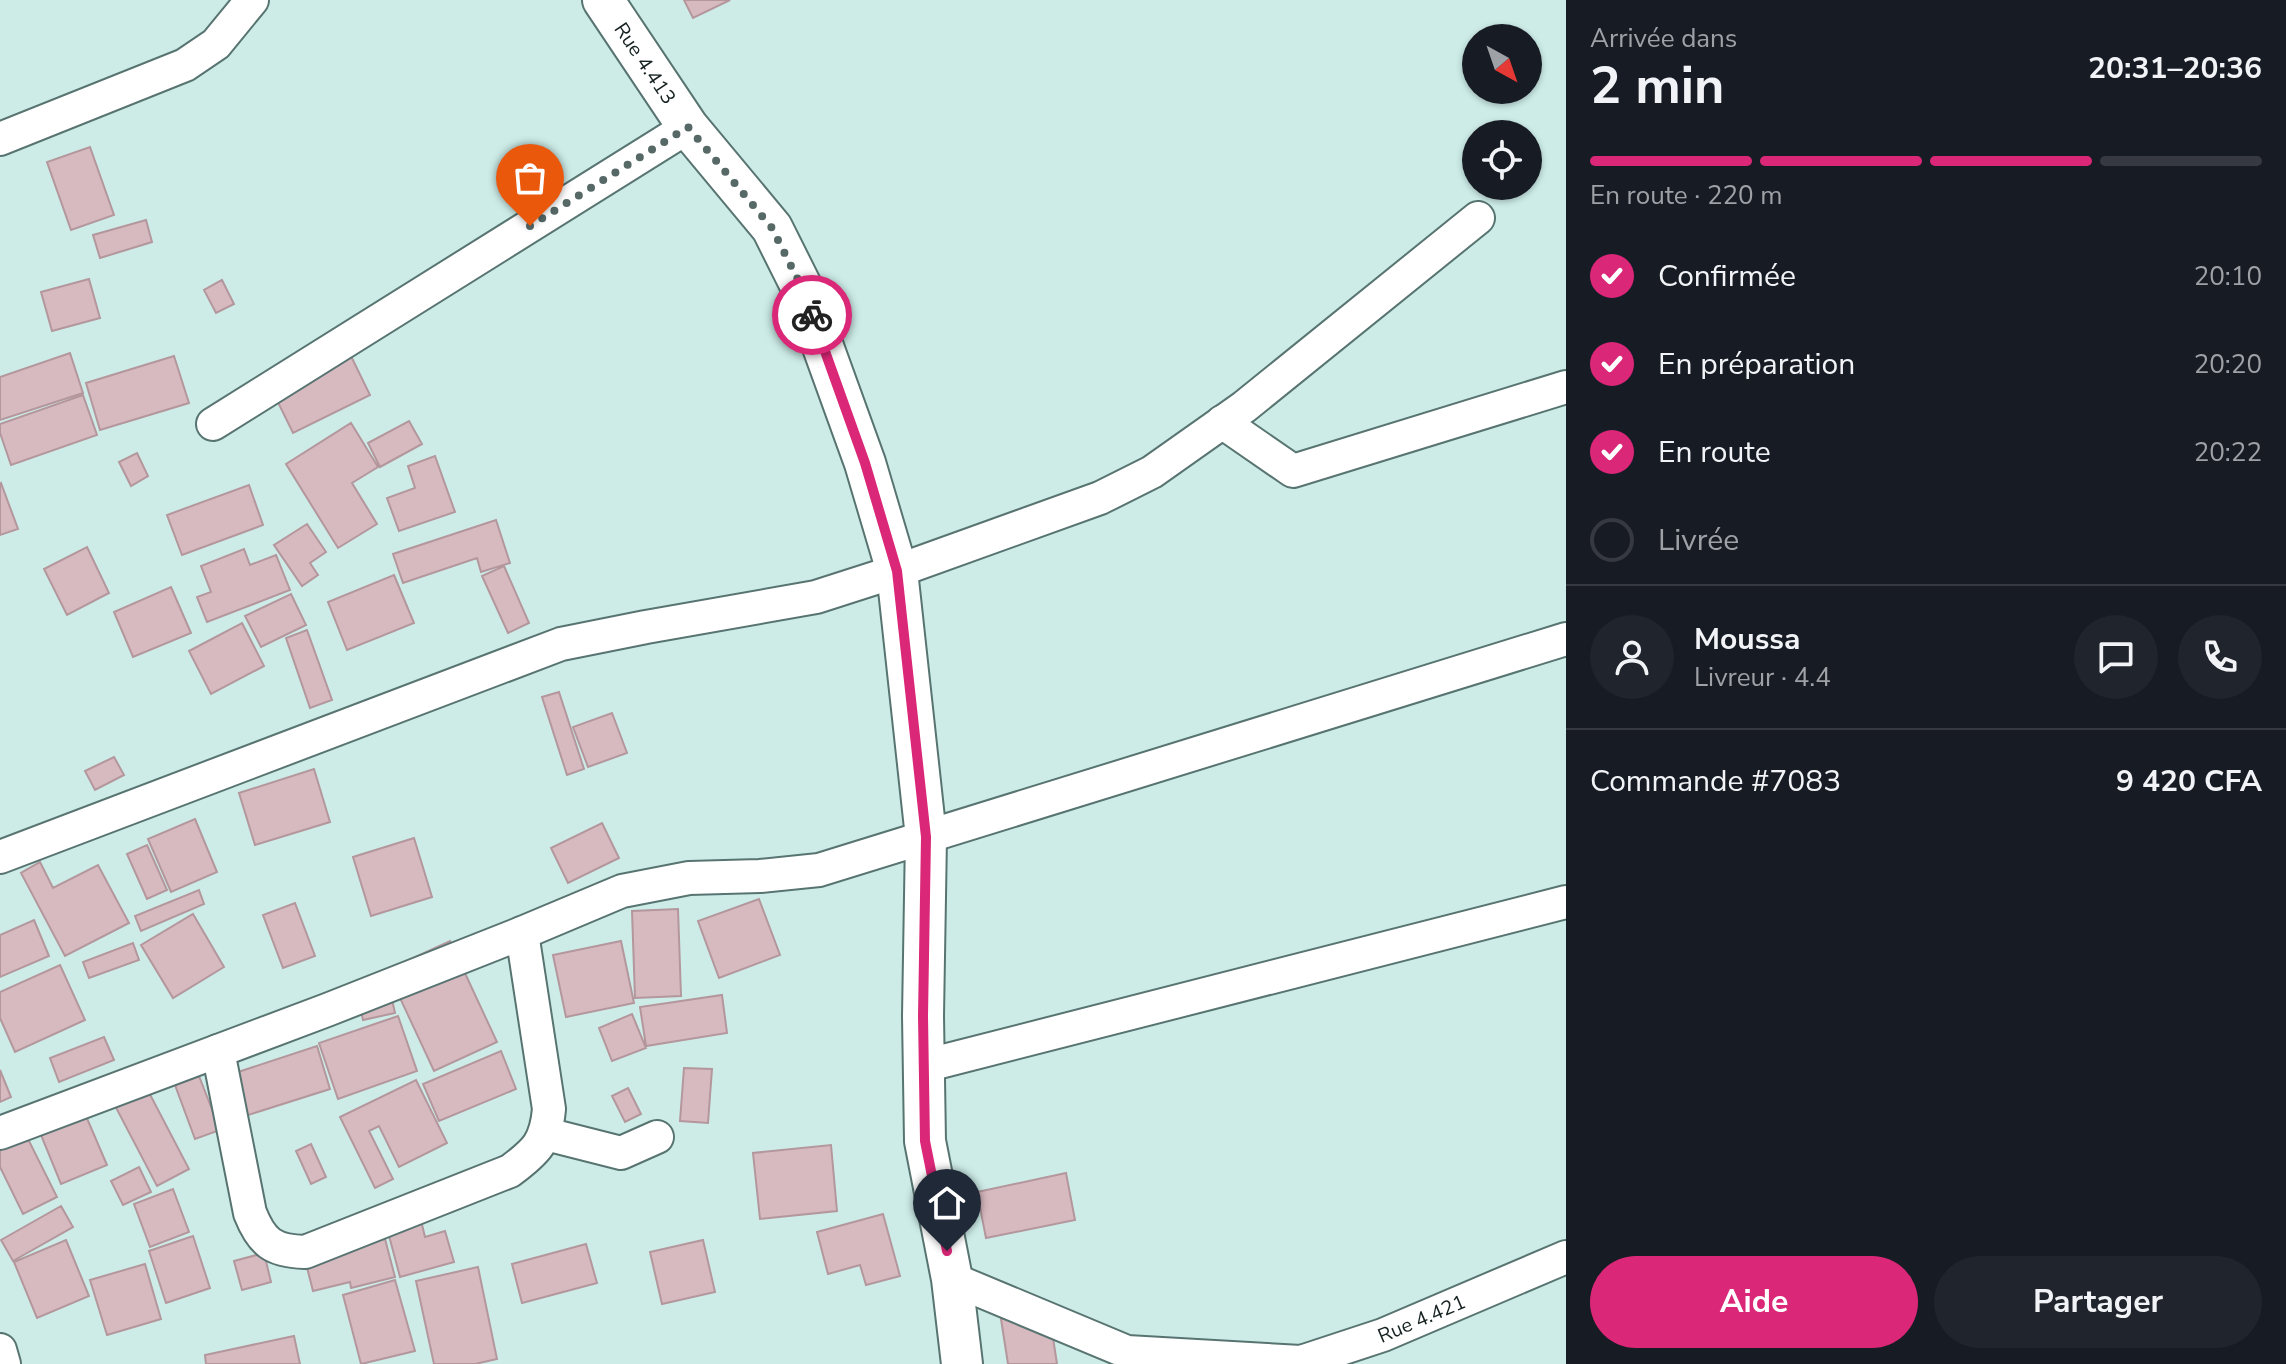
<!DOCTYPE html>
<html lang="fr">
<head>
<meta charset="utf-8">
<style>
	body { margin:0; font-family:"Nunito Sans",sans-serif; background:#20242c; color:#f1f3f6; height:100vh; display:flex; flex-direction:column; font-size:30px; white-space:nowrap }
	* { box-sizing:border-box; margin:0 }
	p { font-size:26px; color:#9ea1a6 }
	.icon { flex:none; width:44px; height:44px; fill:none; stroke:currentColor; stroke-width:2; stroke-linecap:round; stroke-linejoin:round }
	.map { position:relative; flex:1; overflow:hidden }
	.sheet { display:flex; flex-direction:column; background:#171b24; width:720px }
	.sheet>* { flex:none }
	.needle { width:52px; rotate:140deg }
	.tools { position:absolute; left:1462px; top:24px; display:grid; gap:16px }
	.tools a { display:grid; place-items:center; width:80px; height:80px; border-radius:50%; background:#171b24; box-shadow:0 2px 6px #0004; font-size:40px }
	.pin { position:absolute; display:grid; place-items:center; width:68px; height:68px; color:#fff; margin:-82px -34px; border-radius:50% 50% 50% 0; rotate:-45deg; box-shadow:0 0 8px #0007 }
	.pin .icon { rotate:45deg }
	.courier { position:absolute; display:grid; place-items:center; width:80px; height:80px; margin:-40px; border:6px solid #db2777; border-radius:50%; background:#fff; color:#222; box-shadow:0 2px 10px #0007 }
	.head em { font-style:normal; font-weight:700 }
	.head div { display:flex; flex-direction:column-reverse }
	.head { display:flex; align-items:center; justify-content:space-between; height:136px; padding:0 24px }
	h1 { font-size:52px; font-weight:700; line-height:60px }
	.bar { display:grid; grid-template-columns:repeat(4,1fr); gap:12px 8px; align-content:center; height:96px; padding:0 24px }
	.bar i { height:10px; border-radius:6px; background:#363941 }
	.bar .current { background:#db2777 }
	.bar p { grid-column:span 4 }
	.line { display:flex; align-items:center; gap:20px; padding:0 24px; border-top:2px solid #363941 }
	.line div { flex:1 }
	.round { display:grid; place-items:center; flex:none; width:84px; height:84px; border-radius:42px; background:#20242c }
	ol { padding:0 24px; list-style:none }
	li { display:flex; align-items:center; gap:24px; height:88px }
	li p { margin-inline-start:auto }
	li .icon { padding:8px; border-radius:50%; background:#db2777; color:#fff; stroke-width:4 }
	li:last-child { color:#9ea1a6 }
	li i { width:44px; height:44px; border:4px solid #363941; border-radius:50% }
	.cta { display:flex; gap:16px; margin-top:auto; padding:16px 24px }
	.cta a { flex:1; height:92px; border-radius:48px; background:#db2777; color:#fff; font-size:32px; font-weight:700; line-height:92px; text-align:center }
	.cta a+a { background:#20242c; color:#f1f3f6 }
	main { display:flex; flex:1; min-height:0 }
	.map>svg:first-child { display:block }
	.building { fill:#d7bac0; stroke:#b3979d; stroke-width:2 }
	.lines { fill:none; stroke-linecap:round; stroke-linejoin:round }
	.minor-casing { stroke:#587471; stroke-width:36 }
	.tertiary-casing { stroke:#587471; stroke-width:44 }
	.minor { stroke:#fff; stroke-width:32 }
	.tertiary { stroke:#fff; stroke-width:40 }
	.done { stroke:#566967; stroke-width:8; stroke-dasharray:0 14.4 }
	.route { stroke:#db2777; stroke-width:10 }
	.labels { text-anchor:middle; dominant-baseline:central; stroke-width:6; stroke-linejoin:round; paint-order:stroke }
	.street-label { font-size:20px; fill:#162221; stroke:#cdece8 }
</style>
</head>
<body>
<main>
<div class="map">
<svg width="1566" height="1364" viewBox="0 0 1566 1364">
	<rect width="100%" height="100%" fill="#cdece8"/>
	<path class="building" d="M 684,0 L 730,0 L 693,18 Z
		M 90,147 L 114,215 L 71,230 L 47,162 Z
		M 146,220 L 152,242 L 100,258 L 93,235 Z
		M 89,279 L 100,318 L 52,331 L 41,292 Z
		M 222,280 L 234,304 L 216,313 L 204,290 Z
		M 349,352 L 370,395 L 293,433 L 272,390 Z
		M 70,353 L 83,393 L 0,420 L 0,377 Z
		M 174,356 L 189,403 L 100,430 L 86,383 Z
		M 83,395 L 97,435 L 11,465 L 0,433 L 0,424 Z
		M 409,421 L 422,444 L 380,467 L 368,443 Z
		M 351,423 L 378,467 L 352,483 L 377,524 L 338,548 L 286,464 Z
		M 137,453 L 148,476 L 131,486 L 119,462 Z
		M 435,456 L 455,512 L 399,531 L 387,498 L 415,488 L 408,466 Z
		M 1,483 L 18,529 L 0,535 L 0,484 Z
		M 249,485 L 263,525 L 182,555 L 167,515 Z
		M 496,520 L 510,563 L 481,572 L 477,558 L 403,583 L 393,554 Z
		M 307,524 L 326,552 L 310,563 L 318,575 L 302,586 L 274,545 Z
		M 87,547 L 109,593 L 67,615 L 44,569 Z
		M 244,549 L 250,565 L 276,555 L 290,590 L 207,622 L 197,597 L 211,592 L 201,566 Z
		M 504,566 L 529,623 L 508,633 L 482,576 Z
		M 394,575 L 414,623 L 347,650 L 328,602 Z
		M 171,587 L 191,633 L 133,657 L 114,612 Z
		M 291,594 L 306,625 L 261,647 L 245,616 Z
		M 242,623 L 264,666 L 211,694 L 189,651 Z
		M 307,630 L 332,700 L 310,708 L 286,638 Z
		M 559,692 L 584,769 L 567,775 L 542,697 Z
		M 612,713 L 627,753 L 588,767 L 573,727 Z
		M 114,757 L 124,775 L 95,790 L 85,771 Z
		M 314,769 L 330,822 L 255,845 L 239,793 Z
		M 195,819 L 217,872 L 171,892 L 148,839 Z
		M 602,823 L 619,858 L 568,883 L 551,848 Z
		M 414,838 L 432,897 L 371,916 L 353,857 Z
		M 147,845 L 167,890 L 147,899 L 127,854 Z
		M 40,862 L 53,888 L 98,865 L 129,923 L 65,956 L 21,873 Z
		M 199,890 L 204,904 L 141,931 L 135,916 Z
		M 759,899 L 780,955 L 719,978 L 698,921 Z
		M 295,903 L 315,956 L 283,968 L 263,915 Z
		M 678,909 L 681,996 L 635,998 L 632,911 Z
		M 193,914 L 224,967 L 173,998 L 141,945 Z
		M 34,920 L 49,956 L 0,977 L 0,935 Z
		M 450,941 L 497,1042 L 434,1071 L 387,970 Z
		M 621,941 L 634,1003 L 566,1017 L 553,955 Z
		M 133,943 L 139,960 L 89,978 L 83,962 Z
		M 60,965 L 85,1020 L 15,1052 L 0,1018 L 0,992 Z
		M 389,986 L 395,1013 L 363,1020 L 357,994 Z
		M 722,995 L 727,1033 L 646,1046 L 640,1007 Z
		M 632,1014 L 646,1048 L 612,1061 L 599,1028 Z
		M 398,1016 L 417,1071 L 338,1099 L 319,1043 Z
		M 104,1037 L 114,1060 L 59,1082 L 50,1058 Z
		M 317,1046 L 330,1089 L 245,1116 L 232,1074 Z
		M 501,1051 L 516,1089 L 439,1121 L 423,1084 Z
		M 684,1068 L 712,1069 L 708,1123 L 680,1121 Z
		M 0,1070 L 11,1097 L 0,1102 Z
		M 199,1076 L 220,1130 L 195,1139 L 175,1085 Z
		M 416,1080 L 447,1143 L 399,1167 L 379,1126 L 369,1131 L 393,1179 L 375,1188 L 340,1117 Z
		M 144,1083 L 189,1169 L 157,1186 L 112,1100 Z
		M 628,1088 L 641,1114 L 625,1122 L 612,1096 Z
		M 86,1116 L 107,1165 L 61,1184 L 41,1135 Z
		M 24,1131 L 57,1197 L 23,1214 L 0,1167 L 0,1144 Z
		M 311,1144 L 326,1177 L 311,1184 L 296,1151 Z
		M 831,1145 L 837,1211 L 760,1219 L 753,1153 Z
		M 139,1167 L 151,1192 L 123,1205 L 111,1181 Z
		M 1066,1173 L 1075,1220 L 986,1238 L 977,1192 Z
		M 173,1189 L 189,1232 L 150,1247 L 134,1204 Z
		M 61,1206 L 73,1227 L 13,1261 L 1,1240 Z
		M 418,1208 L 425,1237 L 445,1231 L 454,1262 L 400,1277 L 384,1217 Z
		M 883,1214 L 900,1276 L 866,1285 L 860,1265 L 828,1274 L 817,1232 Z
		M 193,1236 L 210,1288 L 166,1303 L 149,1251 Z
		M 385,1239 L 395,1277 L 351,1288 L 350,1282 L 313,1291 L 302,1248 L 325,1254 Z
		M 66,1240 L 89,1296 L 37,1318 L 14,1262 Z
		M 703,1240 L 715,1292 L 662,1304 L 650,1252 Z
		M 586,1244 L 597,1283 L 522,1303 L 512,1264 Z
		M 264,1253 L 271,1282 L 242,1290 L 234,1261 Z
		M 145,1264 L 161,1319 L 107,1335 L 90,1280 Z
		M 478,1267 L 497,1359 L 475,1364 L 434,1364 L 416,1281 Z
		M 395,1280 L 415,1351 L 361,1364 L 343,1295 Z
		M 1049,1311 L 1057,1364 L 1008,1364 L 1001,1319 Z
		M 294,1336 L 300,1364 L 206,1364 L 205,1355 Z"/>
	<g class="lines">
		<defs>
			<g id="minor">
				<path d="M 0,139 L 185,65 L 216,44 L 252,0"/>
				<path d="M 1222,422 L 1293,471 L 1566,387"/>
				<path d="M 213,424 L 688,127"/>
				<path d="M 0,857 L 561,644 L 646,627 L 816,597 L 897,571 L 1100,498 L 1152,472 L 1244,407 L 1478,218"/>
				<path d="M 218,1051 L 250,1213 C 262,1243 273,1251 305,1252 L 510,1171 C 537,1151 546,1142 549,1109 L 522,933"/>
				<path d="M 924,1066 L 1566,902"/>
				<path d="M 0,1133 L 327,1010 L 522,933 L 622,891 L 689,878 L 760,876 L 819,870 L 1566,639"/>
				<path d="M 546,1134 L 621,1153 L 657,1137"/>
				<path id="s1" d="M 952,1279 L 1127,1352 L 1301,1362 L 1383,1335 L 1566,1257"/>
				<path d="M 0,1350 L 4,1364"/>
			</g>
			<g id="tertiary">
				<path id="s2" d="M 603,0 L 688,127 L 772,228 L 801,286 L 865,463 L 897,571 L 926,837 L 923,1016 L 925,1141 L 952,1279 L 962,1364"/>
			</g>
		</defs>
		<use href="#minor" class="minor-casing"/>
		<use href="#tertiary" class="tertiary-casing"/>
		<use href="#minor" class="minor"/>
		<use href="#tertiary" class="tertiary"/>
	</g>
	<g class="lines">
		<path class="done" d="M 530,226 L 688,127 L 772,228 L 801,286 L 812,315"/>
		<path class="route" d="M 812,315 L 865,463 L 897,571 L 926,837 L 923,1016 L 925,1141 L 947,1251"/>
	</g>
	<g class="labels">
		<g class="street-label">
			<text stroke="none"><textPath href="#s2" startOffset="76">Rue 4.413</textPath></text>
			<text stroke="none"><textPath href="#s1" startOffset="492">Rue 4.421</textPath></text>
		</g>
	</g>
</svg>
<div class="tools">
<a><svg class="needle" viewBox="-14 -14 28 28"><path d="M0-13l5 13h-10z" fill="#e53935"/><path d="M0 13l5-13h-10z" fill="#9ea1a6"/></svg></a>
<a><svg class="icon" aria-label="locate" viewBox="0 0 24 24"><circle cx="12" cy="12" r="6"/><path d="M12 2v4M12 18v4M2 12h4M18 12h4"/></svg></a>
</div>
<div class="pin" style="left:530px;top:226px;background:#ea580c"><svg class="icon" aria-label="bag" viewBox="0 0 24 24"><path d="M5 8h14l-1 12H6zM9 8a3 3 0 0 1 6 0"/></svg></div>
<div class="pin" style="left:947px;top:1251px;background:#1f2937"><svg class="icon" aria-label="home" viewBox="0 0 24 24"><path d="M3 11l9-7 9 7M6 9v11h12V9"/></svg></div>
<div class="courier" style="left:812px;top:315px"><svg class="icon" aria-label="bike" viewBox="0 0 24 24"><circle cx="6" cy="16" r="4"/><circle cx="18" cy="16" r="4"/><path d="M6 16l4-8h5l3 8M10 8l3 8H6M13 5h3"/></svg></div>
</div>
<section class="sheet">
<div class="head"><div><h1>2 min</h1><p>Arrivée dans</p></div><em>20:31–20:36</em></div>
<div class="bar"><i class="current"></i><i class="current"></i><i class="current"></i><i></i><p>En route · 220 m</p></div>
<ol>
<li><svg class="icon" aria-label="check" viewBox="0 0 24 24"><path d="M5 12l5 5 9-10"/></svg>Confirmée<p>20:10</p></li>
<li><svg class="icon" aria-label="check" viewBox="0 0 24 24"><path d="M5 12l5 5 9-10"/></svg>En préparation<p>20:20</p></li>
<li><svg class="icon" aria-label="check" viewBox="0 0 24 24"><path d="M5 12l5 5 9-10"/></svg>En route<p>20:22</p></li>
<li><i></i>Livrée</li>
</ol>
<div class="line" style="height:144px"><a class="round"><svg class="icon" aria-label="person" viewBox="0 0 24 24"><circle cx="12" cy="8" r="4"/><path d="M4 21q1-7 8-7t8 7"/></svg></a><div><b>Moussa</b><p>Livreur · 4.4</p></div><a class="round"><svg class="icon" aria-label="chat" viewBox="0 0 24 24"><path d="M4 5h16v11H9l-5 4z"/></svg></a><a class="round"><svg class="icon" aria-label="phone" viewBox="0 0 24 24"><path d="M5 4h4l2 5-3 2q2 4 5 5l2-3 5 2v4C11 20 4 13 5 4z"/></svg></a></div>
<div class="line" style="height:104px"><div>Commande #7083</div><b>9 420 CFA</b></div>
<div class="cta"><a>Aide</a><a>Partager</a></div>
</section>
</main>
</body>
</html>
